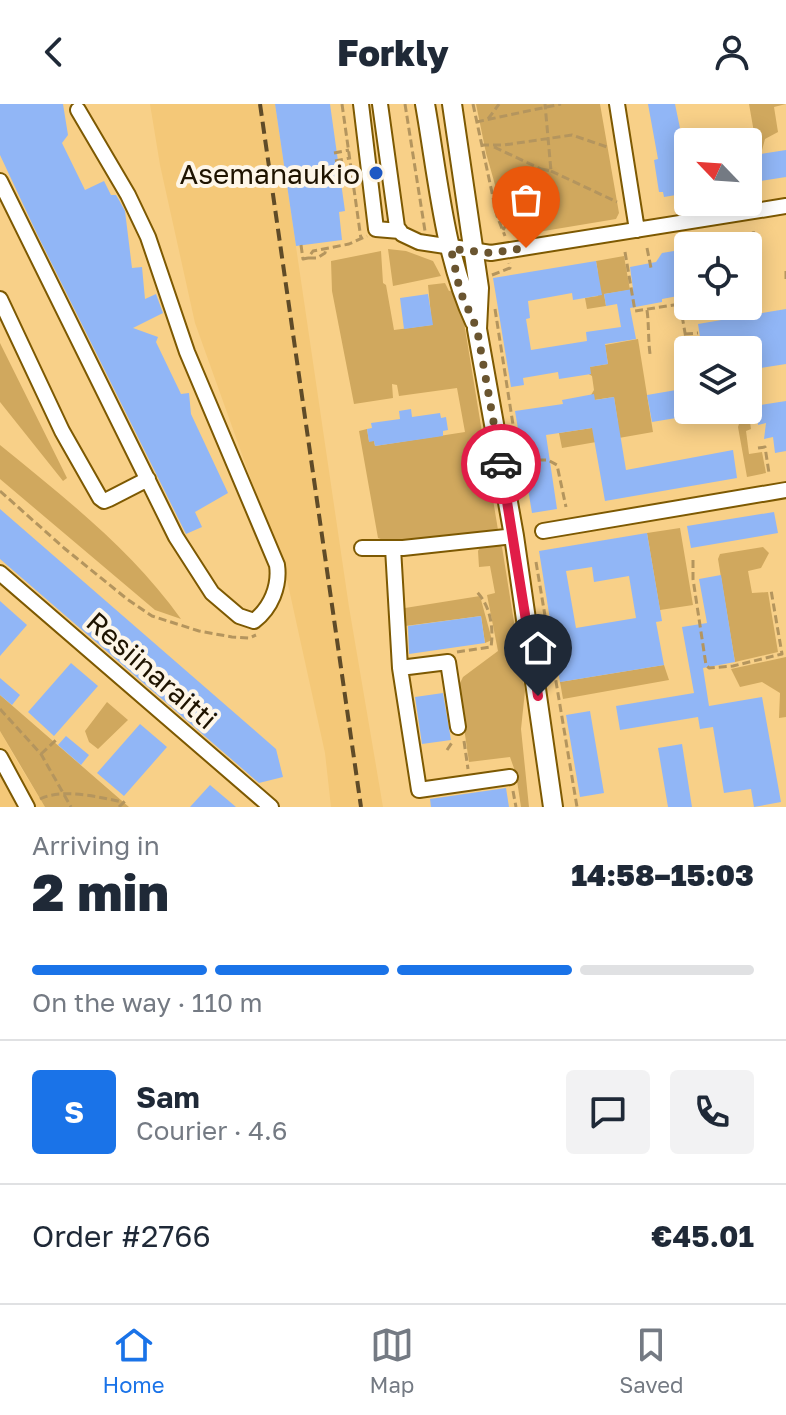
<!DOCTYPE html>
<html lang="en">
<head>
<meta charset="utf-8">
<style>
	body { margin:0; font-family:"Golos Text",sans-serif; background:#f2f2f3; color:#1f2937; height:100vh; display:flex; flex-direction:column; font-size:30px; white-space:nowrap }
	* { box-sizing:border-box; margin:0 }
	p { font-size:26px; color:#747a83 }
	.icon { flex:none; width:44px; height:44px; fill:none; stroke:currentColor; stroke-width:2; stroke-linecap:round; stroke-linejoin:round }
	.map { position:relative; height:703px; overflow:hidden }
	.sheet { display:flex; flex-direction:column; background:#fff; flex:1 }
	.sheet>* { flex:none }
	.needle { width:52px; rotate:295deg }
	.tools { position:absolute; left:674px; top:24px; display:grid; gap:16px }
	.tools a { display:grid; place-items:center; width:88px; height:88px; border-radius:8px; background:#fff; box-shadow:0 4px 20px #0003; font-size:40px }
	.pin { position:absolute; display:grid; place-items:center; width:68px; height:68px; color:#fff; margin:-82px -34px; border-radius:50% 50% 50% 0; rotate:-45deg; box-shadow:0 0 8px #0007 }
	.pin .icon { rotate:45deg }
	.courier { position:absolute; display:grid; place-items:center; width:80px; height:80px; margin:-40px; border:6px solid #e11d48; border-radius:50%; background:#fff; color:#222; box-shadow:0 2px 10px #0007 }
	.summary em { font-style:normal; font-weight:800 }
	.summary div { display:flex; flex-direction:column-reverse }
	.summary { display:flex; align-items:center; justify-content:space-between; height:136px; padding:0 32px }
	h1 { font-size:52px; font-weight:800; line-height:60px }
	.bar { display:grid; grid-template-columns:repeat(4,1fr); gap:12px 8px; align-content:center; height:96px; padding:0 32px }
	.bar i { height:10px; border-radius:6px; background:#e0e1e3 }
	.bar .active { background:#1a73e8 }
	.bar p { grid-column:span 4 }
	.line { display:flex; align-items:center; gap:20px; padding:0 32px; border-top:2px solid #e0e1e3 }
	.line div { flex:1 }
	.round { display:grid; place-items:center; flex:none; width:84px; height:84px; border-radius:8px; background:#f2f2f3 }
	header { display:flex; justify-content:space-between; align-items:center; height:104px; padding:0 32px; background:#fff; font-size:36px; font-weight:800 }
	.tab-bar { display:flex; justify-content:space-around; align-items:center; height:112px; border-top:2px solid #e0e1e3; background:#fff; font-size:22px; color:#747a83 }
	.tab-bar a { display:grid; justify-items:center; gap:4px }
	.tab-bar .active { color:#1a73e8 }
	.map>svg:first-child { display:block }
	.built { fill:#f4c878 }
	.green { fill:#d0a85e }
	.building { fill:#91b6f6; fill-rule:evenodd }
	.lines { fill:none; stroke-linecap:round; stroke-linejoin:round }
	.minor-casing { stroke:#7d5902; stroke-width:18 }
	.major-casing { stroke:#7d5902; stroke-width:22 }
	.path { stroke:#b4955e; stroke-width:3; stroke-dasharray:8 4; stroke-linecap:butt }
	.minor { stroke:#fff; stroke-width:14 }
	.major { stroke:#fff; stroke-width:18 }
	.rail { stroke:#5f4b28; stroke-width:4; stroke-dasharray:12 6; stroke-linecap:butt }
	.done { stroke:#6a5530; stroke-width:8; stroke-dasharray:0 14.4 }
	.route { stroke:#e11d48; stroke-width:10 }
	.poi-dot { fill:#1d58c4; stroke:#fef6e8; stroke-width:3 }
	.labels { text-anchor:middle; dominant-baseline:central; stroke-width:8; stroke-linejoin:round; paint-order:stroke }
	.poi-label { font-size:28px; fill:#1e1300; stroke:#fef6e8; text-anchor:end }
	.street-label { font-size:28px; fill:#1e1300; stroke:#fef6e8 }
</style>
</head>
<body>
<header><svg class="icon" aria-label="back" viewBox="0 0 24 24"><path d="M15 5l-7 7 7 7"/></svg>Forkly<svg class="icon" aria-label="person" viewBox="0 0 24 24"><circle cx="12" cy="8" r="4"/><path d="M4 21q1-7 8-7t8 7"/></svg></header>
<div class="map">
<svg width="786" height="703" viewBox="0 0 786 703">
	<rect width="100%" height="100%" fill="#f8d088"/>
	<path class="built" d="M 150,0 L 275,0 L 349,503 L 383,703 L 331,703 L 325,649 L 287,476 L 195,219 L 160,61 Z
		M 0,627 L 18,659 L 45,703 L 0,703 Z"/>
	<path class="green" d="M 476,0 L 600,0 L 619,109 L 616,115 L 514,132 L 503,109 L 486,49 Z
		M 749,0 L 786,0 L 774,3 L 778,28 L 765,35 L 761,50 L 758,51 Z
		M 388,145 L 406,147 L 433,157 L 441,172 L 393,182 Z
		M 381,147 L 383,179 L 386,181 L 394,226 L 432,221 L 428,181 L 445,179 L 449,187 L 453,186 L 464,218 L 498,426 L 492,429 L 389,438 L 378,434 L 359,327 L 367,325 L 369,337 L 374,337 L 375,342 L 465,328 L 457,284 L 399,292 L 397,281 L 392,280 L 393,294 L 354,300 L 332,187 L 331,157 Z
		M 624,152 L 630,186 L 604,190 L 606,202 L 587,205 L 585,194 L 598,192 L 595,170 L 598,169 L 596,157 Z
		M 638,235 L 653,328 L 562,344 L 559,329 L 618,320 L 614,293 L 594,296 L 591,291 L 594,286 L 592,272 L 587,269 L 589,263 L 608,260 L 605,241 Z
		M 0,239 L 67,374 L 63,377 L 0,298 Z
		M 750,318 L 751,325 L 746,327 L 749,350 L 762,348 L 766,369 L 747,373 L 738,323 L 739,320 Z
		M 0,341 C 65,394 132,446 181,515 L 155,506 L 0,375 Z
		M 680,424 L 693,501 L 660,506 L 647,429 Z
		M 497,440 L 502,443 L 525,587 L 521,625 L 529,703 L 521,703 L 516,670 L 510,653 L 469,658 L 458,583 L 463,573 L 498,547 L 487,491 L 495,489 L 490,462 L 479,463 L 478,447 L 480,443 Z
		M 763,443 L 769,449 L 761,464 L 748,467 L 752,489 L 768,488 L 778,548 L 735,558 L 718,455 L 720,450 Z
		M 480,492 L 492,536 L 485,539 L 481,512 L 405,522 L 408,550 L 402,553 L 405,504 Z
		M 786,553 L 786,613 L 779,614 L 780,589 L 762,578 L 740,583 L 731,565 Z
		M 664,561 L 669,576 L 563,595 L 560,578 Z
		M 0,591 L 129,703 L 45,703 L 0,627 Z
		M 107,598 L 128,616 L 98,645 L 89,638 L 85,627 Z"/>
	<path class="building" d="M 0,0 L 63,0 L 68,31 L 62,39 L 85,86 L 104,77 L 111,91 L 116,91 L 119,96 L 125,107 L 132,164 L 142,163 L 145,195 L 156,190 L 163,209 L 133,224 L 158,233 L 156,238 L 181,290 L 189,289 L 191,310 L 228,389 L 195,408 L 202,423 L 186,430 L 185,428 L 37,130 L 0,51 Z
		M 275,0 L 330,0 L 345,107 L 339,108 L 342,136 L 296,142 Z
		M 648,0 L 675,0 L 688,63 L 688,89 L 664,93 L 663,88 L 659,88 L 654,56 L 658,55 Z
		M 786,46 L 786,73 L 748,79 L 748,52 Z
		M 686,145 L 688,183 L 677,185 L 678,192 L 662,195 L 662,198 L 630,204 L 636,235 L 605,240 L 608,260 L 590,263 L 591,270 L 559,275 L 558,268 L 523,274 L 524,281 L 511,283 L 493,174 L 596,157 L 602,191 L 573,196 L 572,189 L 528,197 L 530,214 L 526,215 L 531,246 L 587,237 L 586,228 L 621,223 L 617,200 L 606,202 L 604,190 L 633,185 L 630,163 L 656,158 L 662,149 Z
		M 428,190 L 433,221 L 404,225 L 400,194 Z
		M 786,205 L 786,260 L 748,266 L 748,246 L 702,246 L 698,220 Z
		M 688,284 L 688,312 L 652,318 L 647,291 Z
		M 594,290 L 595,296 L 614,293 L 626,366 L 733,346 L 737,374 L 605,397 L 592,324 L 546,331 L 557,405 L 532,409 L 515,307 L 563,300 L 562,296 Z
		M 786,297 L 786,347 L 775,349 L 773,333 L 764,335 L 766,319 L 758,321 L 758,308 L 761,308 L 760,301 Z
		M 411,305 L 412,313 L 440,309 L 441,314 L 446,313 L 448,326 L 443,327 L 443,332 L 375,342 L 374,337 L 369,338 L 367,325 L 372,324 L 371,319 L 400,315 L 399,307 Z
		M 0,405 L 276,645 L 283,673 L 259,679 L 0,455 Z
		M 774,408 L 778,429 L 691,444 L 687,422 Z
		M 647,429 L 662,517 L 656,518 L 664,561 L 560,578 L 539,447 ZM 592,463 L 594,478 L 629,472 L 636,514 L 576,524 L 566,467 Z
		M 721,471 L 735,558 L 703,564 L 709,602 L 762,593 L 781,698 L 754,703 L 751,685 L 724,689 L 713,623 L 700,625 L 698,613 L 620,626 L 616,602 L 694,589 L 682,523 L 707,519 L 699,475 Z
		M 0,497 L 27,521 L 0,552 Z
		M 481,512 L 485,539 L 409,550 L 408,522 Z
		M 71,559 L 98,582 L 54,632 L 28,608 Z
		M 0,574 L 20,591 L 12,601 L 0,591 Z
		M 443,589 L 451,636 L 422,640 L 415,593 Z
		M 590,607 L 604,689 L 580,693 L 566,611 Z
		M 140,620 L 167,643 L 124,692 L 97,669 Z
		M 66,632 L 89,651 L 81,661 L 58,641 Z
		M 682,640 L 692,703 L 668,703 L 658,644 Z
		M 210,681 L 236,703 L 190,703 Z
		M 506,684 L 509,703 L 431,703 L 430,695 Z"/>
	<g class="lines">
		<defs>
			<path id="minor" d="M 361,0 L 376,125 L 400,127
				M 380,0 L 397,123 L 402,130 L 419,138 L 491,149 L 786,102
				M 617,0 L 637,126
				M 0,77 L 176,433 L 212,489 L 239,512 L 254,517 C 271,504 280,482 277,461 L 187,248 L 148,133 L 128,91 L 78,6
				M 0,195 L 62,327 L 100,394 L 104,397 L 109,395 L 148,375
				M 543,427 L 786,386
				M 362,444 L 403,444 L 514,432
				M 393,444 L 400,564 L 419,686 L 510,673
				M 0,469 L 271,703
				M 400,564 L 448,558 L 458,623
				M 0,653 L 27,703"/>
			<path id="major" d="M 425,0 C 438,73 444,151 475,218
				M 452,0 L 479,184 L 477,225 L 514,432 L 553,703"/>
		</defs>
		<use href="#minor" class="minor-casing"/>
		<use href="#major" class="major-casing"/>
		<path class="path" d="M 342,0 L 361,135
			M 405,0 L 425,127
			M 473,0 L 497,112 L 505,132
			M 488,15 L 499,0
			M 476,18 L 561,0
			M 481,41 L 504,41 L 572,31 L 610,44
			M 494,43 L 541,65
			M 334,49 L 349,46
			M 335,57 L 350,54
			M 551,67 L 617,98
			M 503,126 L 541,65 L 551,67 L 545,0
			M 301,141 L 303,155 L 308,154 L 313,147 L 349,140 L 367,132
			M 647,144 L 651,164
			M 625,148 L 635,207 L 680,200 L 688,190
			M 308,154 L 317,154 L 325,149 L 326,145
			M 786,167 L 786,179
			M 492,171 L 510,164 L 509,159
			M 748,177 L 760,167 L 753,126
			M 680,200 L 688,246
			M 495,205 L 521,372
			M 647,206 C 649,221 648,234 650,250
			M 685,230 L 698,229
			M 758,344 L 765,343 L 769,369
			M 538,356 L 548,356 L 557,361 L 566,403
			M 0,387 L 64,444 L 127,495 L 152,512 L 199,527 L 232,533 L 249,534 L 256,531
			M 693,456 L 693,475 L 706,561 L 709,564 L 733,562 L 782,550 L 771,486
			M 536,458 L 577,703
			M 457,548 L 491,543 C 494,523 490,500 475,486
			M 0,605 L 41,650 L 71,703
			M 464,637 L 468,665
			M 447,646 L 453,637
			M 41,650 L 56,636
			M 513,687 L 516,703
			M 40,695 C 62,684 99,693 122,698
			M 119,703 L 125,697"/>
		<use href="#minor" class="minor"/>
		<use href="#major" class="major"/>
		<path class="rail" d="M 260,0 L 361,703"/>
	</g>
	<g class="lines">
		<path class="done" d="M 501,360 L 477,225 L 460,187 L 451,145 L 491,149 L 526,144"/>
		<path class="route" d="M 501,360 L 538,592"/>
	</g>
	<circle class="poi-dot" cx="376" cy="69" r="8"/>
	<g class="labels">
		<g class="poi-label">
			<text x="360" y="69">Asemanaukio</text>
		</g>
		<g class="street-label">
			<text transform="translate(152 566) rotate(41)">Resiinaraitti</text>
		</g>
	</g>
</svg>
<div class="tools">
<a><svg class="needle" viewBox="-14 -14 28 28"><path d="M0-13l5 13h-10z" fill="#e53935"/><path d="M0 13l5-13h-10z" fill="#747a83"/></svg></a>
<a><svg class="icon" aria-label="locate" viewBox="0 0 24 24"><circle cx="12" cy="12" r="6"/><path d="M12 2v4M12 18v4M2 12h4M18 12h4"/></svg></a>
<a><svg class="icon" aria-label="layers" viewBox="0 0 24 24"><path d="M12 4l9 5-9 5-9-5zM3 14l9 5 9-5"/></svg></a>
</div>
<div class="pin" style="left:526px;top:144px;background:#ea580c"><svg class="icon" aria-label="bag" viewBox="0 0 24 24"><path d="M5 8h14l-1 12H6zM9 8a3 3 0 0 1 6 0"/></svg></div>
<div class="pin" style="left:538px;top:592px;background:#1f2937"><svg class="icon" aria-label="home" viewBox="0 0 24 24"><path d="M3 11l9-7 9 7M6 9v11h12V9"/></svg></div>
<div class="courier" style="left:501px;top:360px"><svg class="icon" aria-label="car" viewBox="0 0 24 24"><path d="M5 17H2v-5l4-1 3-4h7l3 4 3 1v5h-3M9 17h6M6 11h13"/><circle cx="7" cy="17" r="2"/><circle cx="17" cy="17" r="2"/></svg></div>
</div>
<section class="sheet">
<div class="summary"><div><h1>2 min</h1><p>Arriving in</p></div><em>14:58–15:03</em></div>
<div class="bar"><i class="active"></i><i class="active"></i><i class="active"></i><i></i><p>On the way · 110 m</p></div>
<div class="line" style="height:144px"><b class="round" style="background:#1a73e8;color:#fff">S</b><div><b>Sam</b><p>Courier · 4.6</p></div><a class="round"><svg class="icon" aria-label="chat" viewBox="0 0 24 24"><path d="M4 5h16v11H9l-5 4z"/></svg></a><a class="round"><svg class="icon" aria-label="phone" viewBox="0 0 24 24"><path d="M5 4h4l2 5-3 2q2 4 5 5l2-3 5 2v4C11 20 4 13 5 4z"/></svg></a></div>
<div class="line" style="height:104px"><div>Order #2766</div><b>€45.01</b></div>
</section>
<nav class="tab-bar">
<a class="active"><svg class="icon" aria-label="home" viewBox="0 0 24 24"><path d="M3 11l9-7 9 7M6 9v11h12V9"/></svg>Home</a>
<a><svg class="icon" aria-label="map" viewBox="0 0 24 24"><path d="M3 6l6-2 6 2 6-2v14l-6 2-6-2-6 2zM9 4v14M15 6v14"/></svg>Map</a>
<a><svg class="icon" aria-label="saved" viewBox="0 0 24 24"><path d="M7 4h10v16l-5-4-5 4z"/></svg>Saved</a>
</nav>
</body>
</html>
